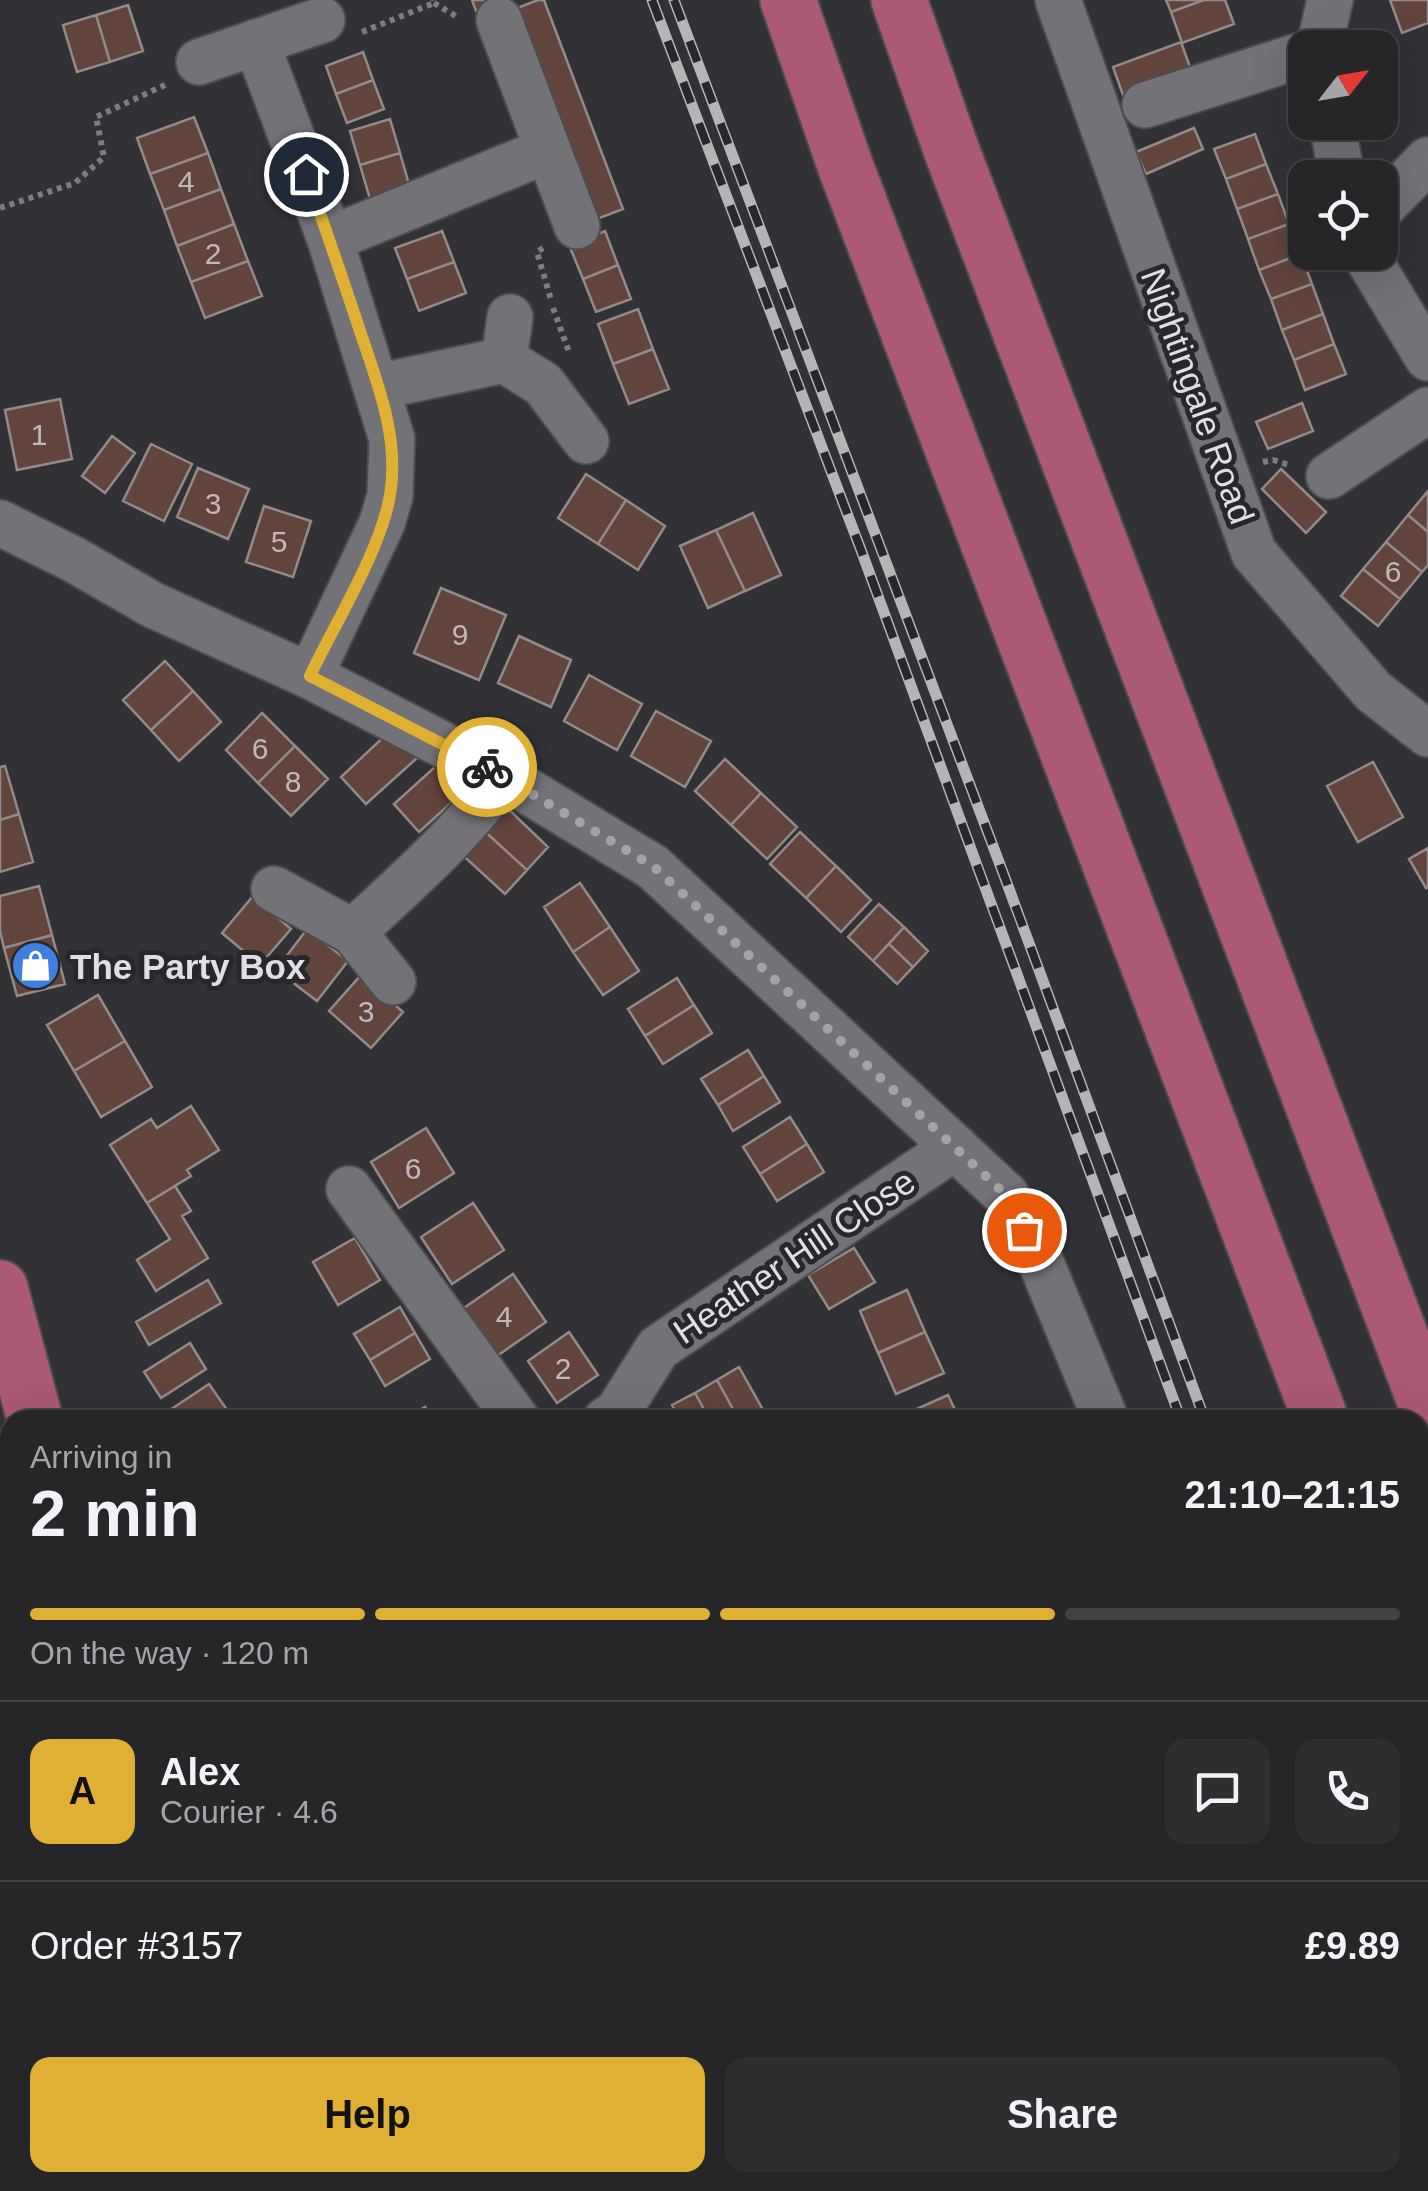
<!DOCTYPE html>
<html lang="en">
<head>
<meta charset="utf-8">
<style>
	body { margin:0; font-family:Helvetica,sans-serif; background:#2e2d30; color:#f1f3f6; height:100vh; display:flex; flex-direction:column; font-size:38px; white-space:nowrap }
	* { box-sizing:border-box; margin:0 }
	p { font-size:32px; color:#a4a5a8 }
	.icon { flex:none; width:55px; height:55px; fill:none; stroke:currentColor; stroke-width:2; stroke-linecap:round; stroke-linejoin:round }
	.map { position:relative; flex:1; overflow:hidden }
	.sheet { position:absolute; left:0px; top:1410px; width:1430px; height:782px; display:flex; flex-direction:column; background:#262528; border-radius:30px 30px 0 0; box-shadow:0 10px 40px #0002,0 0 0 2px #424245 }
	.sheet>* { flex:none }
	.needle { width:65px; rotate:59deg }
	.controls { position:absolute; left:1288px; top:30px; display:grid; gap:20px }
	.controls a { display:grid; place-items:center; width:110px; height:110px; border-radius:20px; background:#262528; box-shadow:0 10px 40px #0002,0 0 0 2px #424245; font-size:50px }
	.pin { position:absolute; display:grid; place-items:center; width:85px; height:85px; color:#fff; margin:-42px; border:5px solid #fff; border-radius:50%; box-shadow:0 2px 10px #0007 }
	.courier { position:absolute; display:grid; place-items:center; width:100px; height:100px; margin:-50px; border:8px solid #dfb034; border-radius:50%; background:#fff; color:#222; box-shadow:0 2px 12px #0007 }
	.summary em { font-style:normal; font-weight:700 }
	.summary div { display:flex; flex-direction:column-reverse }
	.summary { display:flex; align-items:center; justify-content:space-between; height:170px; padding:0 30px }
	h1 { font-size:65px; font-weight:700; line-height:75px }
	.bar { display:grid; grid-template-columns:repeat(4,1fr); gap:15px 10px; align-content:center; height:120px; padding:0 30px }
	.bar i { height:12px; border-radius:8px; background:#424245 }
	.bar .on { background:#dfb034 }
	.bar p { grid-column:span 4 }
	.line { display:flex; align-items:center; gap:25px; padding:0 30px; border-top:2px solid #424245 }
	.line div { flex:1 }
	.round { display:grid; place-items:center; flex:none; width:105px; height:105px; border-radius:20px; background:#2e2d30 }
	.cta { display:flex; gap:20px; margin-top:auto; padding:20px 30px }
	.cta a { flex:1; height:115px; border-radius:20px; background:#dfb034; color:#111; font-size:40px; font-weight:700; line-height:115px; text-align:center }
	.cta a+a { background:#2e2d30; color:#f1f3f6 }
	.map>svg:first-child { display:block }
	.building { fill:#62443d; stroke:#928b8a; stroke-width:2.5 }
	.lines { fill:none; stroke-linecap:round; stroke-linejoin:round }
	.minor-casing { stroke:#4d4d51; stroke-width:49 }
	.primary-casing { stroke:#4d4d51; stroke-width:59 }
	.path { stroke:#7d7c80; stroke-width:6; stroke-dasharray:5 5; stroke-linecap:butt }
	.minor { stroke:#727277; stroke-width:45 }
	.primary { stroke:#ac5973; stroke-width:55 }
	.rail-casing { stroke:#b5b5b8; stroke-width:11 }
	.rail { stroke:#28282c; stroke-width:8; stroke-dasharray:22; stroke-linecap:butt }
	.done { stroke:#a3a3a6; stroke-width:10; stroke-dasharray:0 18 }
	.route { stroke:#dfb034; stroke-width:12 }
	.labels { text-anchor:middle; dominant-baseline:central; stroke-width:10; stroke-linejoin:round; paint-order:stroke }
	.number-label { font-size:30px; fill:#c0b9ba }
	.street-label { font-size:35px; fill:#e0e0e3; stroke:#28282c }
	.poi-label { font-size:35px; font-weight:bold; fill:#e0e0e3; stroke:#28282c; text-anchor:start }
</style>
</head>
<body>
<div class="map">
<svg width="1428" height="2191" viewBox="0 0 1428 2191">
	<rect width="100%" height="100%" fill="#323136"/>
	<path class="building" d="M 472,0 L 507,0 L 476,11 Z
		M 538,0 L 544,0 L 623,209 L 597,219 L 517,8 Z
		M 1166,0 L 1204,0 L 1171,12 Z
		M 1204,0 L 1225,0 L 1234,24 L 1182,43 L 1171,12 Z
		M 1390,0 L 1428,0 L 1428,23 L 1402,33 Z
		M 128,5 L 143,51 L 110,62 L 96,15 Z
		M 96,15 L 110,62 L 77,72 L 63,25 Z
		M 1181,42 L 1191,70 L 1123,95 L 1113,67 Z
		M 363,52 L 373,80 L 336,94 L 326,66 Z
		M 373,80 L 384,109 L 347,123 L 336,94 Z
		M 194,117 L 208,153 L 150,174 L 137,138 Z
		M 390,119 L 400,153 L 360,165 L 350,131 Z
		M 1194,128 L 1203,149 L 1146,174 L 1136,152 Z
		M 1255,134 L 1266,164 L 1226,179 L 1214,149 Z
		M 208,153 L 221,189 L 164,210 L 150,174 Z
		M 400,153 L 410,188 L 370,199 L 360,165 Z
		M 1266,164 L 1278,194 L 1237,209 L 1226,179 Z
		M 221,189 L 234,224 L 177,246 L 164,210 Z
		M 1278,194 L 1289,224 L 1248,239 L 1237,209 Z
		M 234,224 L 248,261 L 191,282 L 177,246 Z
		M 1289,224 L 1301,254 L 1259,270 L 1248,239 Z
		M 442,231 L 454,262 L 407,279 L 395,248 Z
		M 605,231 L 618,265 L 583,279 L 569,245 Z
		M 1301,254 L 1312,284 L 1271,299 L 1259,270 Z
		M 248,261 L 262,296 L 205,318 L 191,282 Z
		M 454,262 L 466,293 L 419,311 L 407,279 Z
		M 618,265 L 631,299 L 596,312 L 583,279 Z
		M 1312,284 L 1323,314 L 1282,330 L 1271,299 Z
		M 638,309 L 653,349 L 613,364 L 598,324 Z
		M 1323,314 L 1334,344 L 1294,360 L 1282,330 Z
		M 1334,344 L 1346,374 L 1305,390 L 1294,360 Z
		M 653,349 L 669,389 L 629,404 L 613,364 Z
		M 60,399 L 72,459 L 17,470 L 5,410 Z
		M 1302,403 L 1313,431 L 1268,449 L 1256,422 Z
		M 112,436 L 135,453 L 105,493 L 82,476 Z
		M 151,444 L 192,464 L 164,521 L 123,501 Z
		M 198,468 L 249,489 L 228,539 L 177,517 Z
		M 1281,469 L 1326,512 L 1306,533 L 1262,489 Z
		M 586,474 L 626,500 L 598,544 L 558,518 Z
		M 1428,491 L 1428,532 L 1408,515 Z
		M 626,500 L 665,526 L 638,570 L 598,544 Z
		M 264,506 L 311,521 L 293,577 L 246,562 Z
		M 753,513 L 781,575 L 745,591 L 716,530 Z
		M 1408,515 L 1428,532 L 1428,565 L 1422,572 L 1386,542 Z
		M 716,530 L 745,591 L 708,608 L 680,546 Z
		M 1386,542 L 1422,572 L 1400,599 L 1363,569 Z
		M 1363,569 L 1400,599 L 1378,626 L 1341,596 Z
		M 441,588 L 506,615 L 479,680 L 414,653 Z
		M 519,636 L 571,660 L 551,707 L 498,683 Z
		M 165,661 L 193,691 L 151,730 L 123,700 Z
		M 589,675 L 642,704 L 617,750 L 564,721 Z
		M 193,691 L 221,722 L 179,761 L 151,730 Z
		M 656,711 L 711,741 L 685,787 L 631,756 Z
		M 262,713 L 295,746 L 258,783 L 226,750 Z
		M 391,730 L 417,758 L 366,804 L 341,777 Z
		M 295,746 L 328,779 L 291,816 L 258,783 Z
		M 446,757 L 471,785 L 419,832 L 394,804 Z
		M 725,759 L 761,793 L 731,825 L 695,791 Z
		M 1373,762 L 1403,817 L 1358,842 L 1327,786 Z
		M 5,766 L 19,814 L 0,820 L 0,767 Z
		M 761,793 L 797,827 L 767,859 L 731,825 Z
		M 502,803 L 548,847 L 527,870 L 480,827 Z
		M 19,814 L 33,862 L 0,872 L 0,820 Z
		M 480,827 L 527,870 L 505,894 L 458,851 Z
		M 800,832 L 836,866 L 806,898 L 770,864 Z
		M 1428,848 L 1428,887 L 1426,888 L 1409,859 Z
		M 836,866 L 871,900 L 841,932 L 806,898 Z
		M 580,883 L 610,927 L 573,952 L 544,907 Z
		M 39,886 L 52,935 L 4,948 L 0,931 L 0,896 Z
		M 253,896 L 291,929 L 260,965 L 222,933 Z
		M 879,904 L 904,927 L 873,961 L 848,937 Z
		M 610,927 L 639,971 L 603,995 L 573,952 Z
		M 904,927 L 928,951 L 913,967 L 889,944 Z
		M 307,929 L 348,961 L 317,1001 L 276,970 Z
		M 52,935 L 65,984 L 17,996 L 4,948 Z
		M 889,944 L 913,967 L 897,984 L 873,961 Z
		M 361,975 L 403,1012 L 371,1048 L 329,1011 Z
		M 677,978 L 694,1005 L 645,1036 L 628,1009 Z
		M 98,995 L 125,1041 L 74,1071 L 47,1025 Z
		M 694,1005 L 712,1033 L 663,1064 L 645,1036 Z
		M 125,1041 L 152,1087 L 101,1117 L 74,1071 Z
		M 748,1050 L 764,1076 L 718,1105 L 701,1079 Z
		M 764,1076 L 780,1102 L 733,1131 L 718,1105 Z
		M 191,1106 L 219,1150 L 187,1170 L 191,1176 L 147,1203 L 110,1145 L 151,1119 L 157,1128 Z
		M 790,1117 L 807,1144 L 760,1174 L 743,1147 Z
		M 426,1128 L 454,1173 L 399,1208 L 371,1162 Z
		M 807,1144 L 824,1172 L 777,1201 L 760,1174 Z
		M 175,1186 L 191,1211 L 182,1216 L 208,1258 L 156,1291 L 137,1260 L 170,1239 L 147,1203 Z
		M 473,1203 L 504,1250 L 452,1284 L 421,1237 Z
		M 355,1238 L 380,1280 L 338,1305 L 313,1262 Z
		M 854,1248 L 875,1282 L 829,1309 L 808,1275 Z
		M 513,1274 L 546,1322 L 494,1358 L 461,1310 Z
		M 208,1280 L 221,1303 L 149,1345 L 136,1322 Z
		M 907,1290 L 925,1332 L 878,1353 L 860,1311 Z
		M 400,1307 L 415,1333 L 370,1360 L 354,1334 Z
		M 569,1332 L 598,1375 L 557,1403 L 528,1361 Z
		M 925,1332 L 944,1373 L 896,1394 L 878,1353 Z
		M 415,1333 L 430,1359 L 385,1386 L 370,1360 Z
		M 190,1343 L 206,1369 L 161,1398 L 144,1372 Z
		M 739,1367 L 767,1417 L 762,1420 L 739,1420 L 717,1380 Z
		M 717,1380 L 739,1420 L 710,1420 L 695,1393 Z
		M 209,1384 L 234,1420 L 155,1420 Z
		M 695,1393 L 710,1420 L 680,1420 L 672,1405 Z
		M 948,1395 L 960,1420 L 913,1420 L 910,1412 Z
		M 425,1407 L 433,1420 L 402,1420 Z
		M 0,1933 L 10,1949 L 10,1955 L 0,1962 Z
		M 10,1976 L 10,2029 L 2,2034 L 0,1983 Z
		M 156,2182 L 181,2182 L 168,2191 L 161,2191 Z
		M 571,2182 L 632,2182 L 641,2191 L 563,2191 Z
		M 904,2182 L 951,2182 L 945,2191 L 906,2191 L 901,2188 Z
		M 1163,2182 L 1217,2182 L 1233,2191 L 1159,2191 Z"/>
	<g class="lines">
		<defs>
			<path id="minor" d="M 1058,0 L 1254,553 L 1373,691 L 1428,734
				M 499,20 L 548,150
				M 256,42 L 330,239 L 392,439 L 390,496 L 382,523 L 310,676
				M 1319,48 L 1330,0
				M 199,62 L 322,20
				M 1145,105 L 1305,54
				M 1332,122 L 1342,178
				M 1380,209 L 1428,160
				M 330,239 L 548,150 L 577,226
				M 1364,252 L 1428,358
				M 504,360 L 510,317
				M 377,387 L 504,360 L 543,384 L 586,441
				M 1329,476 L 1428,410
				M 0,523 L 73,559 L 153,605 L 310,676 L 503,776 L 653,867 L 1006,1195 L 1042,1265 L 1106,1420
				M 274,889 L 353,932
				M 393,982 L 353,932 C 405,883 462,835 503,776
				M 349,1189 L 517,1420
				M 606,1420 L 617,1413 L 658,1348 L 955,1147
				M 1034,2191 L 1041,2182"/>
			<path id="primary" d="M 788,0 L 845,165 L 1321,1420
				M 899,0 L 951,149 L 1428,1409
				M 0,1288 L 35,1420
				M 1420,1679 L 1428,1700
				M 363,2182 L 367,2191"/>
		</defs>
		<use href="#minor" class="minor-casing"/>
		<use href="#primary" class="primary-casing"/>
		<path class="path" d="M 434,3 L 459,18
			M 362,32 L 434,3 L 433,0
			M 0,208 L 75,183 L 104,157 L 96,117 L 165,85
			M 543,248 L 537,252 L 551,300
			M 553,308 L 569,352
			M 1263,462 L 1273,460 L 1289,465"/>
		<use href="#minor" class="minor"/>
		<use href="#primary" class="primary"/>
		<defs>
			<path id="rail" d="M 652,0 L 861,550 L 1181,1420
				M 674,0 L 1005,878 L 1205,1420
				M 1420,2003 L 1428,2025
				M 1420,2069 L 1428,2091"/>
		</defs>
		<use href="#rail" class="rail-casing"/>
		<use href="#rail" class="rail"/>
	</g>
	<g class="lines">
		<path class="done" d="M 487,767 L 653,866 L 1006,1195 L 1024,1230"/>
		<path class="route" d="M 306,174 C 324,224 341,274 358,325 C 376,380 400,436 390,495 C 381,550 334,625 310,676 L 487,767"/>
	</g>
	<defs>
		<symbol id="shop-disc" viewBox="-11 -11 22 22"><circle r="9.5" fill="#3f7fe0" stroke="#28282c"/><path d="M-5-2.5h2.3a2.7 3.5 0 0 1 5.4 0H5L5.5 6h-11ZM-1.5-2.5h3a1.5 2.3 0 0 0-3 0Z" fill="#fff"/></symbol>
	</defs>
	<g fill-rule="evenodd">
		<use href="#shop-disc" x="8" y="938" width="55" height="55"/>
	</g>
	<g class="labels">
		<g class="number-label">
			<text x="186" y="181">4</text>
			<text x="213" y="253">2</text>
			<text x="39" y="434">1</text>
			<text x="213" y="503">3</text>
			<text x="279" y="541">5</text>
			<text x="1393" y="571">6</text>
			<text x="460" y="634">9</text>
			<text x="260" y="748">6</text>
			<text x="293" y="781">8</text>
			<text x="366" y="1011">3</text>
			<text x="413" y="1168">6</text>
			<text x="504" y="1316">4</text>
			<text x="563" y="1368">2</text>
		</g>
		<g class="street-label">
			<text transform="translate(1198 396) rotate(70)">Nightingale Road</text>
			<text transform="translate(794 1256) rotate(-34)">Heather Hill Close</text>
		</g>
		<g class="poi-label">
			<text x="70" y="966">The Party Box</text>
		</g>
	</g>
</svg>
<div class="controls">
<a><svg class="needle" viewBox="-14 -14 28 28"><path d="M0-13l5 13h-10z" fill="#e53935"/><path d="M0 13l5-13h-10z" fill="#a4a5a8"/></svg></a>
<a><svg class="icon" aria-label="locate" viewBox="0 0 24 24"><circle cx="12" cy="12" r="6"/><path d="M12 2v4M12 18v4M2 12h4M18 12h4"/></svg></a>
</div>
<div class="pin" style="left:1024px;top:1230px;background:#ea580c"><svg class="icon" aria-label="bag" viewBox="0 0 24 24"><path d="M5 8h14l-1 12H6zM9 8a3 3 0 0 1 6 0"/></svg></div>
<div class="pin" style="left:306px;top:174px;background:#1f2937"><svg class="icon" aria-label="home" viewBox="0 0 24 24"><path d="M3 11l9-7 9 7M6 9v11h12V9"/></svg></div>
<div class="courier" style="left:487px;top:767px"><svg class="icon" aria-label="bike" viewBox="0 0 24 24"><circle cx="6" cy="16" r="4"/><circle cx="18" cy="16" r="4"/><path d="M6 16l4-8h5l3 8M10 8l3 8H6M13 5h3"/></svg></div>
<section class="sheet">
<div class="summary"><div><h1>2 min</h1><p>Arriving in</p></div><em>21:10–21:15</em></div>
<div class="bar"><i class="on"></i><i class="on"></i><i class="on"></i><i></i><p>On the way · 120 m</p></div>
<div class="line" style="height:180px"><b class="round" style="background:#dfb034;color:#111">A</b><div><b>Alex</b><p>Courier · 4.6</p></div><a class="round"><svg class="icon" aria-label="chat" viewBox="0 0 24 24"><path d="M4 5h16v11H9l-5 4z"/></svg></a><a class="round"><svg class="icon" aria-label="phone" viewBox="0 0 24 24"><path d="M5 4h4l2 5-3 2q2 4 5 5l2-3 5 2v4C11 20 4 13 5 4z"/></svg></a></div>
<div class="line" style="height:130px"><div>Order #3157</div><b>£9.89</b></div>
<div class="cta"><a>Help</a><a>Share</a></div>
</section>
</div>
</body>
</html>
